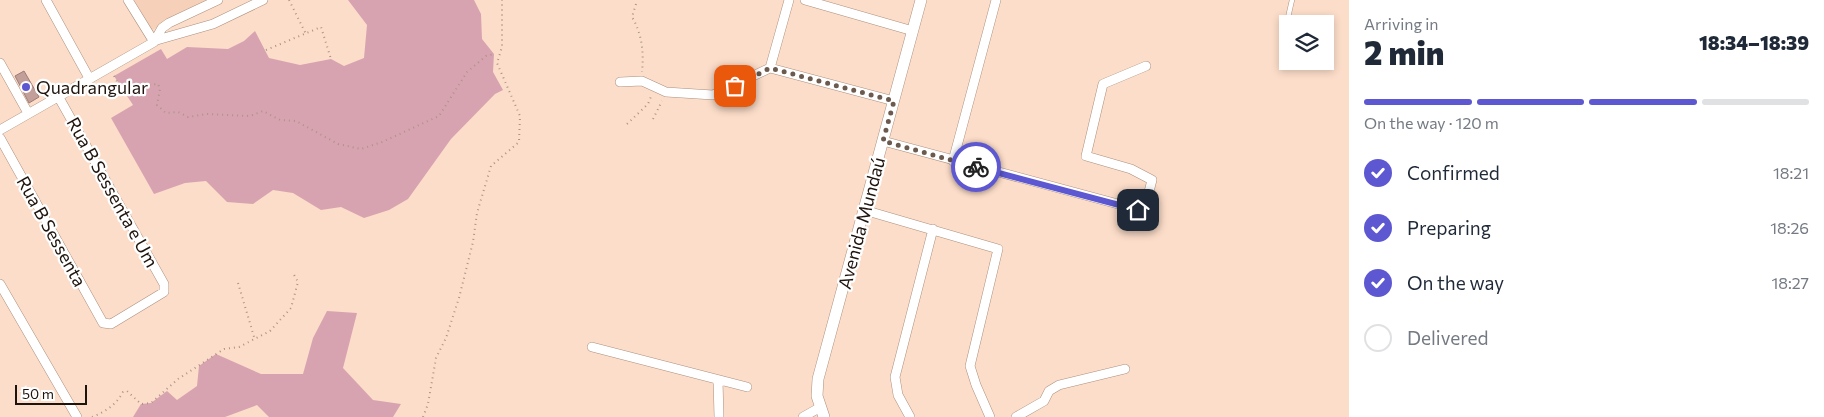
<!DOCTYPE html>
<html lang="en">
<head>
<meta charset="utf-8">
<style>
	body { margin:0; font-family:Commissioner,sans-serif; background:#f2f2f3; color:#1f2937; height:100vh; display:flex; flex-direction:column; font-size:19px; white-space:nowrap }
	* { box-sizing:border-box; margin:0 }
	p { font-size:16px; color:#747a83 }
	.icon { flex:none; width:28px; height:28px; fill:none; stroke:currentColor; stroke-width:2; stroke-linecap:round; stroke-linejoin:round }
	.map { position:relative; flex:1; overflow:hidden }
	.details { display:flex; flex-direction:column; background:#fff; width:475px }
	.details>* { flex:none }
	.buttons { position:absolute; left:1279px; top:15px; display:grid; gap:10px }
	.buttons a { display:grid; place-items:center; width:55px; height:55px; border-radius:0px; background:#fff; box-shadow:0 2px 8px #0003; font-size:25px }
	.scale { position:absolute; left:15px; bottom:12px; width:72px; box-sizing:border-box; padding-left:5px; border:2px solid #1f140d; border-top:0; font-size:14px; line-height:18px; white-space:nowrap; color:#1f140d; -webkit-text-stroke:4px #fff; paint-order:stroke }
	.pin { position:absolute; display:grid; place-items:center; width:42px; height:42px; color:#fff; margin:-21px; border-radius:10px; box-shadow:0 2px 8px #0006 }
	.courier { position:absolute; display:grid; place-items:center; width:50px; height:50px; margin:-25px; border:4px solid #5d58d1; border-radius:50%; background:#fff; color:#222; box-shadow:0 1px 6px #0007 }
	.summary em { font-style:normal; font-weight:800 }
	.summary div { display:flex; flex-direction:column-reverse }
	.summary { display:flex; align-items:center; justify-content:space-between; height:85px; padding:0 15px }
	h1 { font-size:32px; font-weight:800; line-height:38px }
	.bar { display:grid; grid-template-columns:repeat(4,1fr); gap:8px 5px; align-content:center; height:60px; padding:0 15px }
	.bar i { height:6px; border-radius:4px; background:#e0e1e3 }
	.bar .on { background:#5d58d1 }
	.bar p { grid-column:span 4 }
	ol { padding:0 15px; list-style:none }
	li { display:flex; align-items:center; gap:15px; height:55px }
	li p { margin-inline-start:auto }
	li .icon { padding:5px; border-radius:50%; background:#5d58d1; color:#fff; stroke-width:4 }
	li:last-child { color:#747a83 }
	li i { width:28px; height:28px; border:2px solid #e0e1e3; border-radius:50% }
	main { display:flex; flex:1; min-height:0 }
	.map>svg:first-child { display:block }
	.built { fill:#f6d0b8 }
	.green { fill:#d7a3b0 }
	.building { fill:#c39f99; stroke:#9e7b76 }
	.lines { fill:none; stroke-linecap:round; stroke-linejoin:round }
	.lane-casing { stroke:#ac907d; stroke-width:5.5 }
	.street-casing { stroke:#ac907d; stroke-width:10 }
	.secondary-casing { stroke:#ac907d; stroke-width:12 }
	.path { stroke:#ac9485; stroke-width:2; stroke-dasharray:1 4; stroke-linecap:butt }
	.lane { stroke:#fff; stroke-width:4.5 }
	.street { stroke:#fff; stroke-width:9 }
	.secondary { stroke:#fff; stroke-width:11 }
	.done { stroke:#6c5a4f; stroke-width:5; stroke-dasharray:0 9 }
	.route { stroke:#5d58d1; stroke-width:6 }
	.poi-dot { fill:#5d58d1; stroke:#fff; stroke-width:2 }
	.labels { text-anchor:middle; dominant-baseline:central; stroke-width:4.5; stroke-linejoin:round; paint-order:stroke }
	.poi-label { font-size:18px; fill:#1f140d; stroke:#fff; text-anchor:start }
	.street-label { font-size:18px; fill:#1f140d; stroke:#fff }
</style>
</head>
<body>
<main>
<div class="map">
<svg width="1349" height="417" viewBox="0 0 1349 417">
	<rect width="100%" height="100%" fill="#fcddc9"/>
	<path class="built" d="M 134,0 L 207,0 L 152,30 Z"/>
	<path class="green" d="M 348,0 L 474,0 L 481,14 L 482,39 L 494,54 L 493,72 L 503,90 L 495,94 L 451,139 L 408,199 L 389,210 L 364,218 L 341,207 L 321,210 L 293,193 L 273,190 L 253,204 L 227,202 L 206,181 L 185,183 L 154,194 L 111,118 L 133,105 L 114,76 L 161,49 L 167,59 L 187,47 L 228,49 L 244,41 L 255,31 L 269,58 L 300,65 L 331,59 L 344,66 L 364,58 L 367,25 Z
		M 327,311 L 357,313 L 343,368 L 373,400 L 401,404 L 393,417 L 269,417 L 257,405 L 225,417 L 133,417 L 141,404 L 151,403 L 167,391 L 177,400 L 197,386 L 199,366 L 216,354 L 261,374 L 303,374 L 313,338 Z"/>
	<path class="building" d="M 24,71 L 39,97 L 29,103 L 15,76 Z"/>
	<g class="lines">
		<defs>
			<path id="lane" d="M 1282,44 L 1292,0"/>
			<path id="street" d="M 46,0 L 89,78
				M 128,0 L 154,42
				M 789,0 L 770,68 L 894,101
				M 805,0 L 913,31
				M 157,40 L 213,24 L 263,0
				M 0,63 L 28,113
				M 620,82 L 642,81 L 666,92 L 713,95 L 770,68
				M 0,130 L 154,42 L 162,28 L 169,23 L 218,0
				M 0,138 L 103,323 L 111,324 L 164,292 L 164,284 L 58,96
				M 883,141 L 1144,211 L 1152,180 L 1131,169 L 1086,156 L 1103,84 L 1146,66
				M 953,161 L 996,0
				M 864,210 L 998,249 L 970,366 L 976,385 L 990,417
				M 0,284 L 77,417
				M 592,347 L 747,387
				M 718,380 L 719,417
				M 803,417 L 819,408
				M 910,417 L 898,395 L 895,377 L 933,229
				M 1016,417 L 1044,401 L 1049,391 L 1059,385 L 1125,369"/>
			<path id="secondary" d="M 824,417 L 817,396 L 818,379 L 921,0"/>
		</defs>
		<use href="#lane" class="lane-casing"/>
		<use href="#street" class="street-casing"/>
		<use href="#secondary" class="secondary-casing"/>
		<path class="path" d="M 289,0 L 306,34
			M 636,4 L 632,17 C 642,34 644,52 642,72
			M 266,50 L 321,27 L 331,59
			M 114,76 L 121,89 L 131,92 L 147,85 L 158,84 L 160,89 L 157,105 L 166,113 L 178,112 L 188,117 L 207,114 L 250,116 L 263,111 L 280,120 L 296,121 L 338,144 L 361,149 L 382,142 L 439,116 L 467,72 L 486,56 L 494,54
			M 653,119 L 662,101
			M 627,124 L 648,104 L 652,94
			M 238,283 L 255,340
			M 92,417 C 105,412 116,405 123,392 L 127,391 L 141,404 L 151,403 L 178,379 L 224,349 L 239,347 L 270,331 L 291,308 L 298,282 L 293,273
			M 423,417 L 428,404 L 436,358 L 446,338 L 459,298 L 473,242 L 477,213 L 491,166 L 519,142 L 520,116 L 497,63 L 502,47 L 502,0"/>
		<use href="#lane" class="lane"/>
		<use href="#street" class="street"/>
		<use href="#secondary" class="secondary"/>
	</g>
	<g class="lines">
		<path class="done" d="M 735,86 L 770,68 L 894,101 L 883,141 L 976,167"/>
		<path class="route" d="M 976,167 L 1138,210"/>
	</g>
	<circle class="poi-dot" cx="26" cy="87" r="5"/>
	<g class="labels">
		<g class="poi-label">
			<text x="36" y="87">Quadrangular</text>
		</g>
		<g class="street-label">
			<text transform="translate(113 192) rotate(61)">Rua B Sessenta e Um</text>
			<text transform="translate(861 223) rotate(-75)">Avenida Mundaú</text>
			<text transform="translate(52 231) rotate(61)">Rua B Sessenta</text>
		</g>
	</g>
</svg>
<div class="buttons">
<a><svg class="icon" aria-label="layers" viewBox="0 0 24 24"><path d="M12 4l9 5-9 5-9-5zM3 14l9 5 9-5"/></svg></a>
</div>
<div class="scale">50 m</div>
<div class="pin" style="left:735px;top:86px;background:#ea580c"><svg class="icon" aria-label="bag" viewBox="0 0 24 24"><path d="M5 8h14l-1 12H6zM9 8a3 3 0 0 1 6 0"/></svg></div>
<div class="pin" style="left:1138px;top:210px;background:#1f2937"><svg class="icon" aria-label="home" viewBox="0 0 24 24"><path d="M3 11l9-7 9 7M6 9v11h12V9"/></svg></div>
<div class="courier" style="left:976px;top:167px"><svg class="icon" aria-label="bike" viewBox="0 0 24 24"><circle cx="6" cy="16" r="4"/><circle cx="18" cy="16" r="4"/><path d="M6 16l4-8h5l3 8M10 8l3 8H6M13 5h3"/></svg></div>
</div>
<section class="details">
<div class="summary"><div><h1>2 min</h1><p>Arriving in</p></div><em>18:34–18:39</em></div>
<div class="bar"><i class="on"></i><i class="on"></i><i class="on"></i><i></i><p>On the way · 120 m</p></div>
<ol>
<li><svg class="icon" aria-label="check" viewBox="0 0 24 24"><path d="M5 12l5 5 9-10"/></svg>Confirmed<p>18:21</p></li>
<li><svg class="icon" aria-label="check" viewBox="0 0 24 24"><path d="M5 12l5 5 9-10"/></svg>Preparing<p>18:26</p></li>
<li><svg class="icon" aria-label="check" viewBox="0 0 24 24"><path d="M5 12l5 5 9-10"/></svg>On the way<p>18:27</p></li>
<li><i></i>Delivered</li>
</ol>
</section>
</main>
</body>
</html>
